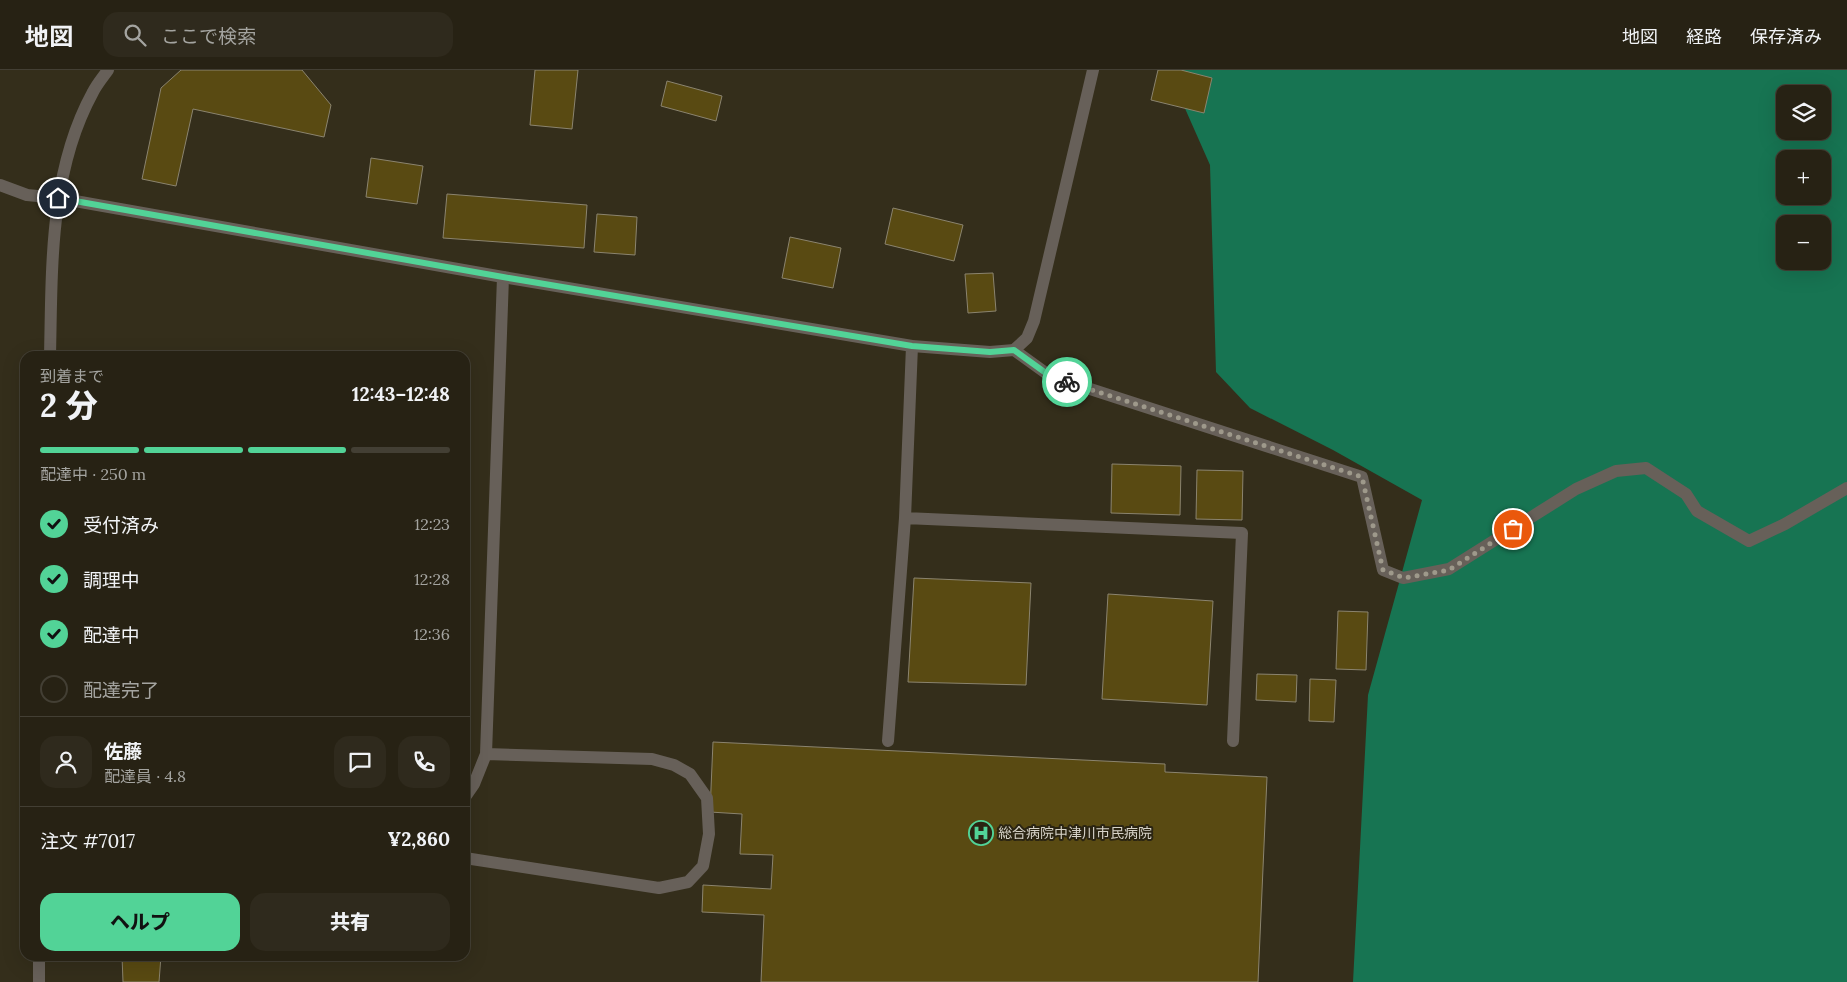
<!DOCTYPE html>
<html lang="ja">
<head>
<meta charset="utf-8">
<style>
	body { margin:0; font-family:Lora,"Noto Sans JP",serif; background:#2f2a1d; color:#f1f3f6; height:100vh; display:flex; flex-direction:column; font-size:19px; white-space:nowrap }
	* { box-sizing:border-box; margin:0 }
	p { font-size:16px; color:#a4a4a0 }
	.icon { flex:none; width:28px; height:28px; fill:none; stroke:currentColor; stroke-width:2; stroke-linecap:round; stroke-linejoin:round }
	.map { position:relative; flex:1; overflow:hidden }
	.sheet { position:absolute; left:20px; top:281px; width:450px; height:610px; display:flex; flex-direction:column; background:#272214; border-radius:15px; box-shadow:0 5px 20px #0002,0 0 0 1px #433f34 }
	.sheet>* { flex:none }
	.fabs { position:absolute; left:1776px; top:15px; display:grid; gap:10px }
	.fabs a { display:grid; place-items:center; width:55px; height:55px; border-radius:10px; background:#272214; box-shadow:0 5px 20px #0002,0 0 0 1px #433f34; font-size:25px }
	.pin { position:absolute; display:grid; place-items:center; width:42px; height:42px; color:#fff; margin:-21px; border:2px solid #fff; border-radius:50%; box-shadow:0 1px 5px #0007 }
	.courier { position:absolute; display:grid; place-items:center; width:50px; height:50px; margin:-25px; border:4px solid #52d397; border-radius:50%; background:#fff; color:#222; box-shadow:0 1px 6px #0007 }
	.summary em { font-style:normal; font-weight:800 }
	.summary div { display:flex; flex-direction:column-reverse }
	.summary { display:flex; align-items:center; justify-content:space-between; height:85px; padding:0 20px }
	h1 { font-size:32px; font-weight:800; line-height:38px }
	.bar { display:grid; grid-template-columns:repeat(4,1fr); gap:8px 5px; align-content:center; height:60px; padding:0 20px }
	.bar i { height:6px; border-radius:4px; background:#433f34 }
	.bar .selected { background:#52d397 }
	.bar p { grid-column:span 4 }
	.line { display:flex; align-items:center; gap:12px; padding:0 20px; border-top:1px solid #433f34 }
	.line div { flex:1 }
	.round { display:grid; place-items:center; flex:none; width:52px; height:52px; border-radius:15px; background:#2f2a1d }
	ol { padding:0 20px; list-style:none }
	li { display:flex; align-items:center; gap:15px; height:55px }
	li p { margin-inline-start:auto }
	li .icon { padding:5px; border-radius:50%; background:#52d397; color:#111; stroke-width:4 }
	li:last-child { color:#a4a4a0 }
	li i { width:28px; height:28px; border:2px solid #433f34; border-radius:50% }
	.action { display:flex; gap:10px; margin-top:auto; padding:10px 20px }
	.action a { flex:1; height:58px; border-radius:15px; background:#52d397; color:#111; font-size:20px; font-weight:800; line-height:58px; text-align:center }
	.action a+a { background:#2f2a1d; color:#f1f3f6 }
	header { display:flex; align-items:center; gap:30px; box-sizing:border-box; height:70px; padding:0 25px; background:#272214; border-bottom:1px solid #433f34 }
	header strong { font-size:24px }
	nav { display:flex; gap:28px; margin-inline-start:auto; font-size:18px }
	.search { width:350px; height:45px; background:#2f2a1d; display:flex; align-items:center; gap:12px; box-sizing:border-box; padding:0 18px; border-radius:15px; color:#a4a4a0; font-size:19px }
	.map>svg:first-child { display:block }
	.forest { fill:#177452; fill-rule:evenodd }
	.building { fill:#594a12; stroke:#8b846f }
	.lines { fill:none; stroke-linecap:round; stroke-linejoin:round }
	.service { stroke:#676059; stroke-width:12 }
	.minor { stroke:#676059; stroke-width:12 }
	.tertiary { stroke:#676059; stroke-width:12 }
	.done { stroke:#9e998b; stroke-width:5; stroke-dasharray:0 9 }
	.route { stroke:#52d397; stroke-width:6 }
	.labels { text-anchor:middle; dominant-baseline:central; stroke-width:4; stroke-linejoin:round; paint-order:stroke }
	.poi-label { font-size:14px; fill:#d7d3c8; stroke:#2a2412; text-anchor:start }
</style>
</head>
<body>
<header>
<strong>地図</strong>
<div class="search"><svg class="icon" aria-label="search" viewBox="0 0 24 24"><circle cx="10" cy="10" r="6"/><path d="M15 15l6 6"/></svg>ここで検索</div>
<nav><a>地図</a><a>経路</a><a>保存済み</a></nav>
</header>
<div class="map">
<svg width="1847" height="912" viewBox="0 0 1847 912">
	<rect width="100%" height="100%" fill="#342e1b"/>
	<path class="forest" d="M 1168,0 L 1847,0 L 1847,912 L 1353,912 L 1368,625 L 1422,430 L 1333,380 L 1250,338 L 1216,302 L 1210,95 ZM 1785,24 L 1822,24 L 1822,61 L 1785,61 ZM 1785,89 L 1822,89 L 1822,126 L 1785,126 ZM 1785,154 L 1822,154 L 1822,191 L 1785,191 Z"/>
	<path class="building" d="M 181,0 L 302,0 L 331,35 L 324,67 L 193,39 L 176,116 L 142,109 L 161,18 Z
		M 535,0 L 578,0 L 572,59 L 530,55 Z
		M 1158,0 L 1181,0 L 1212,8 L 1204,43 L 1151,30 Z
		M 667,11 L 722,26 L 716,51 L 661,36 Z
		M 371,88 L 423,96 L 417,134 L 366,127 Z
		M 447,124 L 587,135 L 584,178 L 443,168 Z
		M 893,138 L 963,155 L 954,191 L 885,174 Z
		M 597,144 L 637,147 L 635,185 L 594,182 Z
		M 790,167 L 841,178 L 833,218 L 782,208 Z
		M 993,203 L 996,241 L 968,243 L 965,204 Z
		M 1112,394 L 1181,396 L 1180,445 L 1111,443 Z
		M 1197,400 L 1243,401 L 1242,450 L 1196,449 Z
		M 914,508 L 1031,513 L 1026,615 L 908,612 Z
		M 1108,524 L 1213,531 L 1207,635 L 1102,629 Z
		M 1338,541 L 1368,542 L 1366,600 L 1336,599 Z
		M 1257,604 L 1297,605 L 1296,632 L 1256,630 Z
		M 1310,609 L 1336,610 L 1334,652 L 1309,651 Z
		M 713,672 L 1165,694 L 1165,702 L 1267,707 L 1258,912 L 761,912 L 764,845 L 702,842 L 703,815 L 771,819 L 773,785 L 740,784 L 742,744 L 710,742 Z
		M 122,886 L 161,886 L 159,912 L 123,912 Z"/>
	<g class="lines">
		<path class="service" d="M 905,448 L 1242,463 L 1233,671
			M 888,671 L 905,448 L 912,276
			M 465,727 L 474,714 L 486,684 L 503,207
			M 465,788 L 659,818 L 688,812 L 703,796 L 709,764 L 707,728 L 690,704 L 674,695 L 652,689 L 486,684"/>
		<path class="minor" d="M 0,115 L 27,125 L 58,128
			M 1014,280 L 1050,306 L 1362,407 L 1383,500 L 1403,508 L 1449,499 L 1576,419 L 1616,401 L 1646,398 L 1686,424 L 1697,441 L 1749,471 L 1785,454 L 1847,418"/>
		<path class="tertiary" d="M 58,128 L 503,207 L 912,276 L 990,282 L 1014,280 L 1027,268 L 1034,251 L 1093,0
			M 50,286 C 52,198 49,102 93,22 C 97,14 103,7 108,0
			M 39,912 L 39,886"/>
	</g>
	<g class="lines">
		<path class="done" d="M 1067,312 L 1362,407 L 1383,500 L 1404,508 L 1449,500 L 1513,459"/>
		<path class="route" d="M 58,128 L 503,207 L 912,276 L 990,282 L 1014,280 L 1050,306 L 1067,312"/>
	</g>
	<defs>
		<symbol id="hospital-ring" viewBox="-11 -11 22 22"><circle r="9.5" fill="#2a2412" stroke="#52d397" stroke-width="1.5"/><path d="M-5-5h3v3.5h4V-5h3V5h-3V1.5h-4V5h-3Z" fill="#52d397"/></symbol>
	</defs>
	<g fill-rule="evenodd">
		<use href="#hospital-ring" x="967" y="749" width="28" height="28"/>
	</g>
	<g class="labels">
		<g class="poi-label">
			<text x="998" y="763">総合病院中津川市民病院</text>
		</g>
	</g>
</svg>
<div class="fabs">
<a><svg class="icon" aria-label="layers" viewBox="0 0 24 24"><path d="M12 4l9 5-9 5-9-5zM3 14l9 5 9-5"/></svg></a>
<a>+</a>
<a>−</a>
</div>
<div class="pin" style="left:1513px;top:459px;background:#ea580c"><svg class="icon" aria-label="bag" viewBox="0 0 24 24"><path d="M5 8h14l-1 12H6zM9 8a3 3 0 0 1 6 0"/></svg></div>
<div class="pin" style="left:58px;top:128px;background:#1f2937"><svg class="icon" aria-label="home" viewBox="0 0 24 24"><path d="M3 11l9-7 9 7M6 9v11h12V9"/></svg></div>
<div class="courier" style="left:1067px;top:312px"><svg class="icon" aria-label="bike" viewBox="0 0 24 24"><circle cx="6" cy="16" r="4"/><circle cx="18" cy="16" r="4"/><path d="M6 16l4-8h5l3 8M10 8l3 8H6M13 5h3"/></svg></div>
<section class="sheet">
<div class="summary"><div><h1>2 分</h1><p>到着まで</p></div><em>12:43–12:48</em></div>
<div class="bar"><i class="selected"></i><i class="selected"></i><i class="selected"></i><i></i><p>配達中 · 250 m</p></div>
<ol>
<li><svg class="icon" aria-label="check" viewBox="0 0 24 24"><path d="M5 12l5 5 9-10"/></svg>受付済み<p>12:23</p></li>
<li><svg class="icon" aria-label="check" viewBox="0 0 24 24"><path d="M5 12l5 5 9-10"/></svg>調理中<p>12:28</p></li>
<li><svg class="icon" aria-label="check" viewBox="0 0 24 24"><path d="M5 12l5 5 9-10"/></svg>配達中<p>12:36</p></li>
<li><i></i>配達完了</li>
</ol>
<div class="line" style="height:90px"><a class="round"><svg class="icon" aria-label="person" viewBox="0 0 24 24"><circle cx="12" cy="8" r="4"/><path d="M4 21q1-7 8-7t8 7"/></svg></a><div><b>佐藤</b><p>配達員 · 4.8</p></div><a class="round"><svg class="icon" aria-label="chat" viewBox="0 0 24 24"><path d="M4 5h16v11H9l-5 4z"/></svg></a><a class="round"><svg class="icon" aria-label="phone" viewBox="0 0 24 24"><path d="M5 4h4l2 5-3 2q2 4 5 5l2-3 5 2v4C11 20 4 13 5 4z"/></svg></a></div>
<div class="line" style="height:65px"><div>注文 #7017</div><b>¥2,860</b></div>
<div class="action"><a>ヘルプ</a><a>共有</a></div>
</section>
</div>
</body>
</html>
